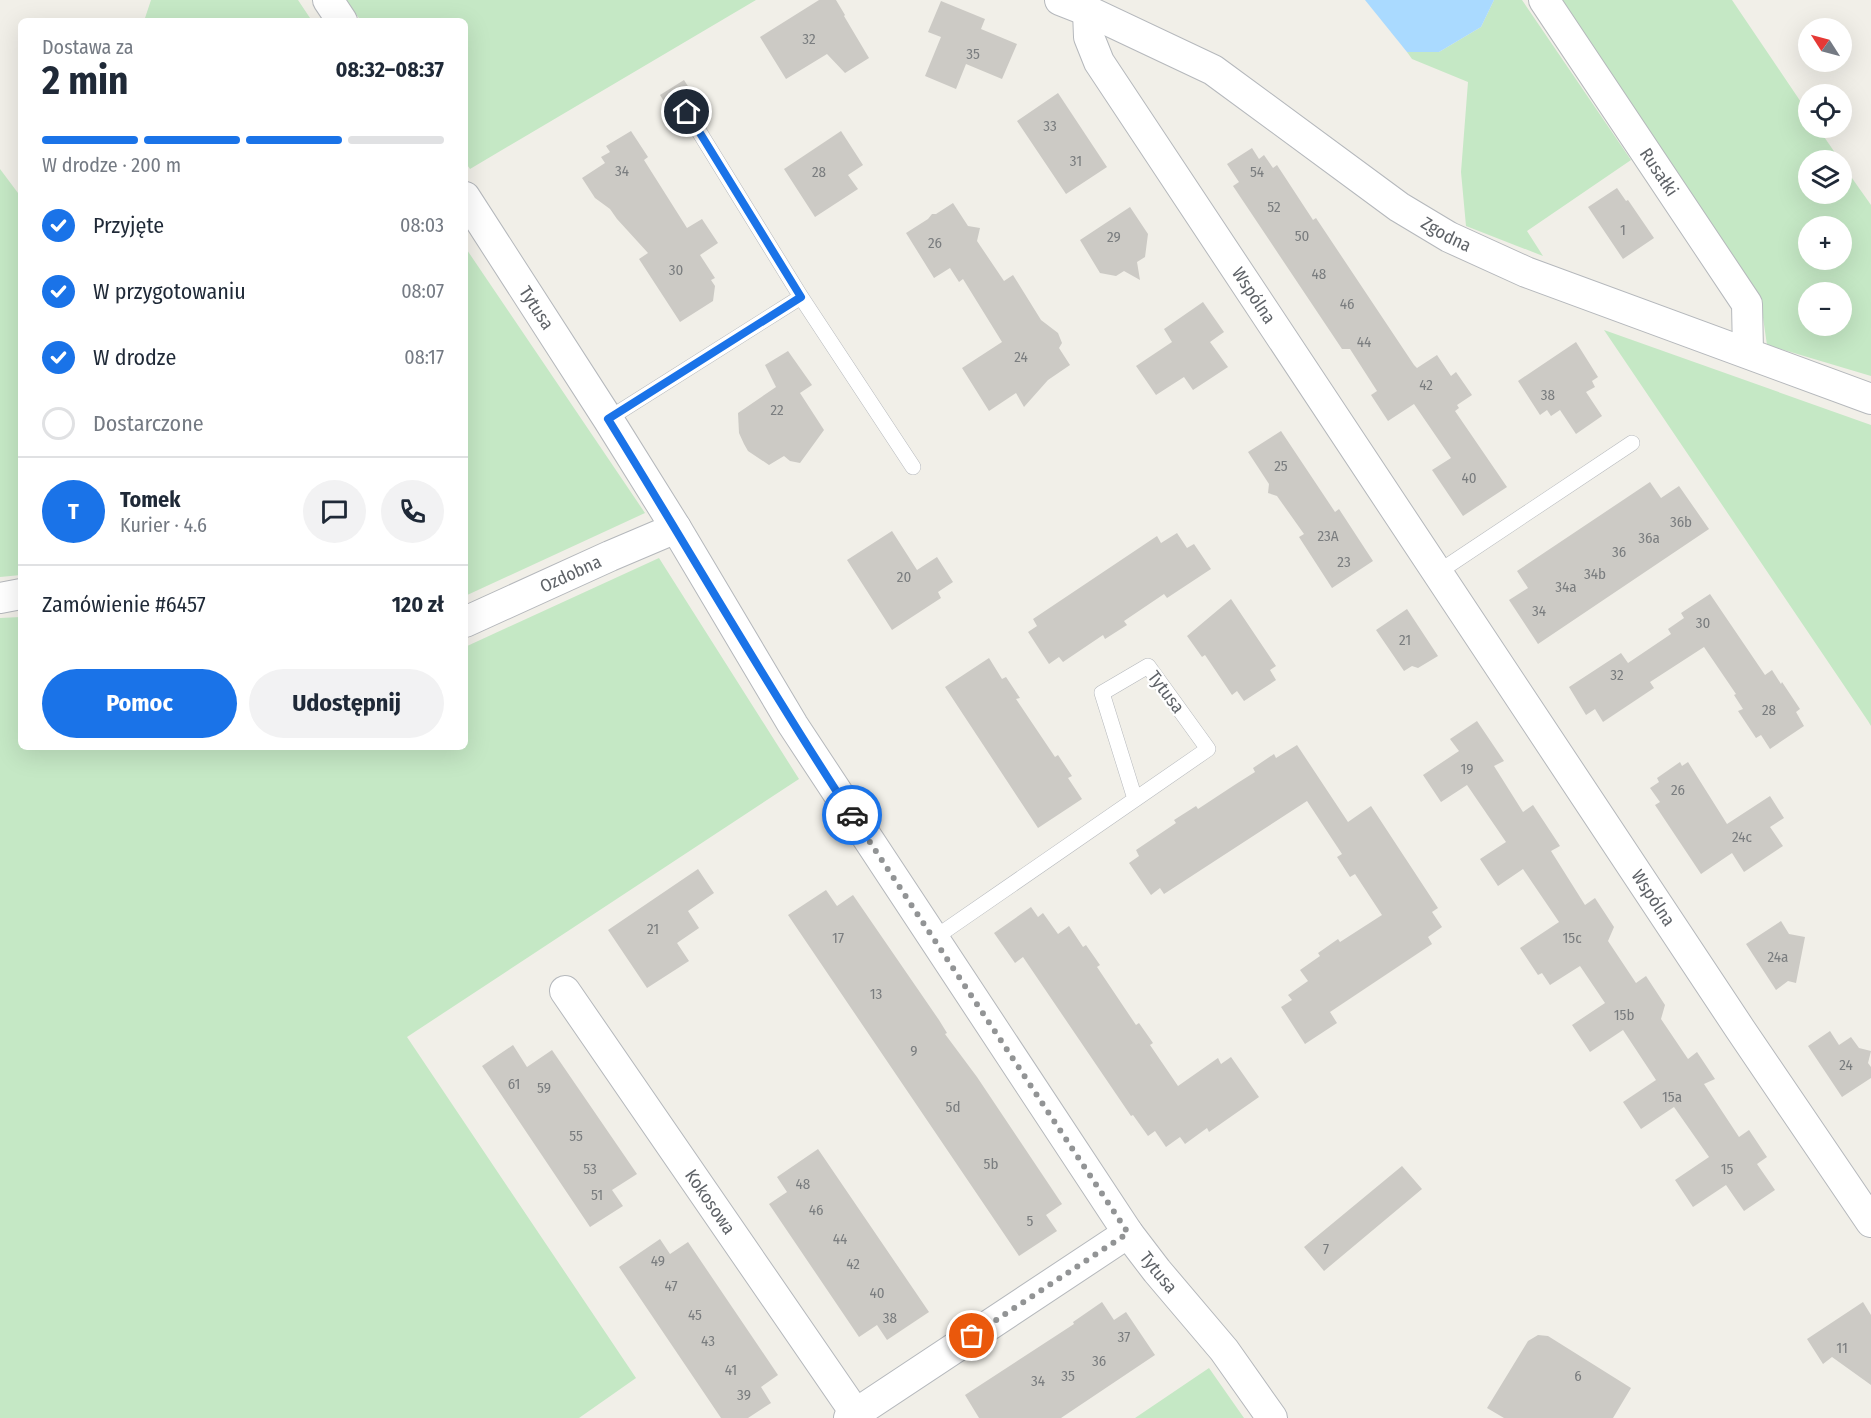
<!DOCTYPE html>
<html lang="pl">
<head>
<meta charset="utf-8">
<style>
	body { margin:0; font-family:"Fira Sans Condensed",sans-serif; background:#f2f2f3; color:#1f2937; height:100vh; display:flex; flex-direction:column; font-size:22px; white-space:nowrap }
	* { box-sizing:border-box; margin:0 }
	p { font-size:20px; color:#747a83 }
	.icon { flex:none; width:33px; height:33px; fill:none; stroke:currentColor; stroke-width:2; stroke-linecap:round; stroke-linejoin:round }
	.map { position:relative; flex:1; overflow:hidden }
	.side { position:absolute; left:18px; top:18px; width:450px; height:732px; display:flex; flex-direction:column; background:#fff; border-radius:9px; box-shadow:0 6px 24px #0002 }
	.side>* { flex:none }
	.needle { width:39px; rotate:306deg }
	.tools { position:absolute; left:1798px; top:18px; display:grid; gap:12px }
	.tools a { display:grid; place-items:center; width:54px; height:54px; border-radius:50%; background:#fff; box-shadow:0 6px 24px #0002; font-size:30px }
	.pin { position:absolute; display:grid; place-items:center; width:51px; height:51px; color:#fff; margin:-26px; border:3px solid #fff; border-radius:50%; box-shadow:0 2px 6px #0007 }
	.courier { position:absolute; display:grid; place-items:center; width:60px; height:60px; margin:-30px; border:4px solid #1a73e8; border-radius:50%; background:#fff; color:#222; box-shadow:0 2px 8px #0007 }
	.headline em { font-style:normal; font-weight:700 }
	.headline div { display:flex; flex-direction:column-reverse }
	.headline { display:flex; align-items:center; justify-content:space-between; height:102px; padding:0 24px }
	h1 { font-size:39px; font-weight:700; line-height:45px }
	.bar { display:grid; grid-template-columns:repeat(4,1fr); gap:9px 6px; align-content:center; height:72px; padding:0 24px }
	.bar i { height:8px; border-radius:4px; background:#e0e1e3 }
	.bar .active { background:#1a73e8 }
	.bar p { grid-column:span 4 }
	.line { display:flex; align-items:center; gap:15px; padding:0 24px; border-top:2px solid #e0e1e3 }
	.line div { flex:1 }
	.round { display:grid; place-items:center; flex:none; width:63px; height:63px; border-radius:32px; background:#f2f2f3 }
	ol { padding:0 24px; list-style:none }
	li { display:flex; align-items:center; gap:18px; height:66px }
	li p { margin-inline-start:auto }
	li .icon { padding:6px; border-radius:50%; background:#1a73e8; color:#fff; stroke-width:4 }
	li:last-child { color:#747a83 }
	li i { width:33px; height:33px; border:3px solid #e0e1e3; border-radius:50% }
	.primary-button { display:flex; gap:12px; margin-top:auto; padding:12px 24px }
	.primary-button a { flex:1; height:69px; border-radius:36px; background:#1a73e8; color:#fff; font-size:24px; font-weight:700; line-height:69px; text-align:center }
	.primary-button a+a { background:#f2f2f3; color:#1f2937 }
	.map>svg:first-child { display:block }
	.green { fill:#c5e8c5; fill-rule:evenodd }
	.water { fill:#aadaff }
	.building { fill:#cccac5 }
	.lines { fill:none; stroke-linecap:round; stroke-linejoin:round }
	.service-casing { stroke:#b5b8bc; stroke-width:16 }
	.minor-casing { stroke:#b5b8bc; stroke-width:32 }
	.service { stroke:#fff; stroke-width:15 }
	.minor { stroke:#fff; stroke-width:30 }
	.done { stroke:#929495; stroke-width:6; stroke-dasharray:0 10.8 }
	.route { stroke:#1a73e8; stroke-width:8 }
	.labels { text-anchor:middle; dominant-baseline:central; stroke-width:4.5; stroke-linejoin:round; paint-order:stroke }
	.number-label { font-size:15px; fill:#7a7d7f }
	.street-label { font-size:18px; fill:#5f6368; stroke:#fff }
</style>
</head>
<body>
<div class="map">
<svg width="1871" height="1418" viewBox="0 0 1871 1418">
	<rect width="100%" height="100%" fill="#f1efe8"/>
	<path class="green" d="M 151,0 L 298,0 L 312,21 L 144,21 Z
		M 346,0 L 756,0 L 470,169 L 465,162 L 465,21 L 361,21 Z
		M 1494,0 L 1522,0 L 1631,160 L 1527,231 L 1543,256 L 1466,226 L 1461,172 L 1468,82 L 1412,59 L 1407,52 L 1439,52 L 1481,27 Z
		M 1558,0 L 1732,0 L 1809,114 L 1809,128 L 1818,128 L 1840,160 L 1809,160 L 1809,194 L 1842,194 L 1842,164 L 1871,205 L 1871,376 L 1767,345 L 1761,304 ZM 1809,226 L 1842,226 L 1842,260 L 1809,260 ZM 1809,292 L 1842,292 L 1842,326 L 1809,326 Z
		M 0,169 L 21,197 L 21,575 L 0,577 Z
		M 465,247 L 645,513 L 465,596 Z
		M 1604,330 L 1871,425 L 1871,726 L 1868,721 Z
		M 659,558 L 799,779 L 407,1037 L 636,1378 L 579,1418 L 0,1418 L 0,618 L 21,617 L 21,747 L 465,747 L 465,647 Z
		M 1209,1368 L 1244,1418 L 1135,1418 Z"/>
	<path class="water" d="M 1365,0 L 1494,0 L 1481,27 L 1439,52 L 1407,52 Z"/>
	<path class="building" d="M 819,0 L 836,0 L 845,15 L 844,16 L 869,58 L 845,73 L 827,54 L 786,79 L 760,37 Z
		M 941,1 L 985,19 L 981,29 L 1017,44 L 1002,79 L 966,64 L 956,89 L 925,76 L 941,37 L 928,32 Z
		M 684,80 L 698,102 L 693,105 L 687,102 L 681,104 L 678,108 L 678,115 L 674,117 L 660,95 Z
		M 1058,93 L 1107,167 L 1066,194 L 1017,121 Z
		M 631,131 L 648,157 L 644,160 L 687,228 L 702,219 L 718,243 L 700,255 L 715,278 L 711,280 L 715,286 L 713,301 L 680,322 L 639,259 L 648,253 L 617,219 L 610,209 L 595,198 L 582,178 L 605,163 L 601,157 L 610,152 L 606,146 Z
		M 841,131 L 863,165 L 848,175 L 858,189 L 815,217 L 784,169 Z
		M 1252,148 L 1259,159 L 1264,155 L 1273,168 L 1277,165 L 1313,220 L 1316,218 L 1414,365 L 1417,368 L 1437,355 L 1451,376 L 1456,372 L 1472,395 L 1457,405 L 1459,408 L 1455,411 L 1507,487 L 1463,516 L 1432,470 L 1451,458 L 1414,404 L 1388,421 L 1371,395 L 1377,391 L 1350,349 L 1342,349 L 1233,186 L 1239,182 L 1227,164 Z
		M 1617,188 L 1626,201 L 1628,200 L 1654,238 L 1623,259 L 1588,207 Z
		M 953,203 L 968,226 L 980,228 L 977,241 L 1004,281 L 1013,275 L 1041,320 L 1058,333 L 1062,343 L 1059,348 L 1070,365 L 1048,380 L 1024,407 L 1016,393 L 989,411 L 962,368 L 1002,342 L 963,279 L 959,282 L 950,268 L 934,278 L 906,233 L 928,219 L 932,214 L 936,214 Z
		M 1130,207 L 1148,234 L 1145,257 L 1137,262 L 1140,280 L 1124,271 L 1116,276 L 1100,273 L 1080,240 Z
		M 1203,302 L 1224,332 L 1210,342 L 1228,367 L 1193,390 L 1184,377 L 1156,395 L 1136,366 L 1172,342 L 1164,329 Z
		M 1576,342 L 1598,377 L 1592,381 L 1595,387 L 1586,392 L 1602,416 L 1576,434 L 1560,410 L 1551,416 L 1547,410 L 1540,415 L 1518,381 Z
		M 788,351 L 812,385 L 800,393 L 824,430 L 800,463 L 790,461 L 784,456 L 769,465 L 748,451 L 744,444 L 739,433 L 738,413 L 776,387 L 765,365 Z
		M 1281,431 L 1335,512 L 1339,509 L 1373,561 L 1332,588 L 1299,537 L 1304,534 L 1277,496 L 1268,493 L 1269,484 L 1248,452 Z
		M 1650,482 L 1661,498 L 1679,486 L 1709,529 L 1538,644 L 1509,600 L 1528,588 L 1517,571 Z
		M 892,531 L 917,570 L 937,557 L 953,582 L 938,592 L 941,598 L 892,630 L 847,560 Z
		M 1177,533 L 1187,548 L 1194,544 L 1211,569 L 1167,598 L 1164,594 L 1124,621 L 1127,625 L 1105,639 L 1103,635 L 1063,662 L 1059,657 L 1049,664 L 1028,632 L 1037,626 L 1033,619 L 1157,536 L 1161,543 Z
		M 1710,594 L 1765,675 L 1772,670 L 1781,684 L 1782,682 L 1800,709 L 1796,712 L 1804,726 L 1770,749 L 1761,735 L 1756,738 L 1738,711 L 1743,709 L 1734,695 L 1736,694 L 1704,647 L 1650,682 L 1654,688 L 1603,722 L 1595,709 L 1586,715 L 1569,687 L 1621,653 L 1628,663 L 1671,634 L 1668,629 L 1684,618 L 1681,613 Z
		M 1231,599 L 1276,666 L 1270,670 L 1276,680 L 1244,701 L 1237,691 L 1232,695 L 1205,655 L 1202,657 L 1187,636 Z
		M 1407,609 L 1438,656 L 1418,668 L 1412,666 L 1404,671 L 1376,630 Z
		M 989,658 L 1002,679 L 1006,677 L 1020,698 L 1016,699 L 1055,757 L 1058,755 L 1072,776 L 1068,778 L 1082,799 L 1038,828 L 945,687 Z
		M 1477,721 L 1504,761 L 1494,766 L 1523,812 L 1533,805 L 1560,846 L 1551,851 L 1585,905 L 1595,898 L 1614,927 L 1608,941 L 1636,983 L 1646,976 L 1665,1005 L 1661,1019 L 1688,1059 L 1697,1052 L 1715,1079 L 1704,1084 L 1739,1137 L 1749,1130 L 1767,1157 L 1757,1164 L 1775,1190 L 1744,1211 L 1726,1185 L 1693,1207 L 1675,1180 L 1709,1157 L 1674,1107 L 1641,1129 L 1623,1102 L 1656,1080 L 1623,1030 L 1590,1052 L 1572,1025 L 1605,1003 L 1580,966 L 1550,985 L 1542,973 L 1538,975 L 1520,948 L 1559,922 L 1523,869 L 1498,886 L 1480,859 L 1506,842 L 1467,785 L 1441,802 L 1423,775 L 1459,751 L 1450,739 Z
		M 1297,745 L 1348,822 L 1371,806 L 1438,908 L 1432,912 L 1442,927 L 1428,937 L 1432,944 L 1330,1012 L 1337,1023 L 1305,1044 L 1281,1007 L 1292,1000 L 1288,995 L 1308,981 L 1300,970 L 1320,956 L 1318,953 L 1338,939 L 1340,942 L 1382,915 L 1355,874 L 1350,877 L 1337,857 L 1342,854 L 1307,801 L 1164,894 L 1160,888 L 1151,895 L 1129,863 L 1139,856 L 1136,850 L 1176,823 L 1174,820 L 1196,806 L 1198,809 L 1236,784 L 1255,772 L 1253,768 L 1274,754 L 1276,758 Z
		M 1680,762 L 1682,766 L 1688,762 L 1727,824 L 1770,796 L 1784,818 L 1770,827 L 1783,846 L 1744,872 L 1732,853 L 1701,874 L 1655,805 L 1660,802 L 1650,788 L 1659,782 L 1657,778 Z
		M 698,869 L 714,893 L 688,911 L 699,928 L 677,943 L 689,961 L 647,988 L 608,930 Z
		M 826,890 L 837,906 L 853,895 L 939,1020 L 947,1033 L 945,1034 L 977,1077 L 1062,1204 L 1046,1215 L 1057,1231 L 1019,1256 L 788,915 Z
		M 1031,907 L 1038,917 L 1043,913 L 1058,934 L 1069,926 L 1083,947 L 1086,945 L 1100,965 L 1097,967 L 1136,1025 L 1139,1023 L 1153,1043 L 1150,1045 L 1178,1086 L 1218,1058 L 1221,1064 L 1231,1057 L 1259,1097 L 1209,1132 L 1207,1128 L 1185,1144 L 1180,1137 L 1166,1147 L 1155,1131 L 1148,1136 L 1133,1115 L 1131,1116 L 1023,957 L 1015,963 L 994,933 Z
		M 1781,921 L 1789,934 L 1805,937 L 1796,983 L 1788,981 L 1776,990 L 1746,944 Z
		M 1830,1031 L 1839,1045 L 1851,1037 L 1859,1048 L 1871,1051 L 1868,1063 L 1871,1067 L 1871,1078 L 1842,1097 L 1808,1046 Z
		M 513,1045 L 527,1067 L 552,1050 L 637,1174 L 612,1190 L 623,1206 L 590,1227 L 482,1066 Z
		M 818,1149 L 929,1312 L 887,1340 L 877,1325 L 859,1337 L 769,1204 L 787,1192 L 777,1177 Z
		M 1402,1166 L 1422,1189 L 1324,1271 L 1304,1247 Z
		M 660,1239 L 670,1254 L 688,1242 L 778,1375 L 761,1387 L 771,1403 L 748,1418 L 721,1418 L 619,1267 Z
		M 1102,1302 L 1114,1320 L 1126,1312 L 1155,1355 L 1061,1418 L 979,1418 L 965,1395 L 1074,1324 L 1073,1322 Z
		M 1863,1302 L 1871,1315 L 1871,1385 L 1832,1357 L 1823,1364 L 1807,1339 Z
		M 1538,1335 L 1548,1336 L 1631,1388 L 1613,1418 L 1504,1418 L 1487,1408 L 1528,1341 Z"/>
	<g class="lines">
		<defs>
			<path id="service" d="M 801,297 L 913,467
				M 608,419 L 801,297 L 687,112
				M 1437,573 L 1632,443
				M 933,939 L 1208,749 L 1148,666 L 1102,693 L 1135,799"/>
			<g id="minor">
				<path d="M 328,0 L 342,21"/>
				<path id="s1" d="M 1060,0 L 1088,11 L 1213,70 L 1399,207 L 1449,237 L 1526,272 L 1871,399"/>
				<path id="s2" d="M 1544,0 L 1747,304 L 1748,352"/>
				<path id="s3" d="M 1088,11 L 1089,37 L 1099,62 L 1740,1029 L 1871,1222"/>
				<path id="s4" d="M 465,197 L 608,419 L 676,528 L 793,725 L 1128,1233 L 1157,1271 L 1224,1350 L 1272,1418"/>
				<path d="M 0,598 L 21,594"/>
				<path id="s5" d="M 465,622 L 610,556 L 676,528"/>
				<path id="s6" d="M 565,991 L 856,1414"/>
				<path d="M 849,1418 L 1128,1233"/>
			</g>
		</defs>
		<use href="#service" class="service-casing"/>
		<use href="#minor" class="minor-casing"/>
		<use href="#service" class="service"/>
		<use href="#minor" class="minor"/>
	</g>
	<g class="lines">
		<path class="done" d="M 852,815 L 1128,1233 L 972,1336"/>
		<path class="route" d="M 687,112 L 801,297 L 608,419 C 690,551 767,686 852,815"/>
	</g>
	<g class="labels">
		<g class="number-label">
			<text x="809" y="39">32</text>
			<text x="973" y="54">35</text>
			<text x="1050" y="126">33</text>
			<text x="1076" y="161">31</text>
			<text x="622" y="171">34</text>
			<text x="819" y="172">28</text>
			<text x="1257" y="172">54</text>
			<text x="1274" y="207">52</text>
			<text x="1623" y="230">1</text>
			<text x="1302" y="236">50</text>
			<text x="1114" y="237">29</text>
			<text x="935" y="243">26</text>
			<text x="676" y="270">30</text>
			<text x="1319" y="274">48</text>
			<text x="1347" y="304">46</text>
			<text x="1364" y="342">44</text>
			<text x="1021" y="357">24</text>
			<text x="1426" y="385">42</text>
			<text x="1548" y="395">38</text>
			<text x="777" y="410">22</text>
			<text x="1281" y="466">25</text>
			<text x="1469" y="478">40</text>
			<text x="1681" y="522">36b</text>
			<text x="1328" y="536">23A</text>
			<text x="1649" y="538">36a</text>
			<text x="1619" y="552">36</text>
			<text x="1344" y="562">23</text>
			<text x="1595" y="574">34b</text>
			<text x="904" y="577">20</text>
			<text x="1566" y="587">34a</text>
			<text x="1539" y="611">34</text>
			<text x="1703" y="623">30</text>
			<text x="1405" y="640">21</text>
			<text x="1617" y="675">32</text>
			<text x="1769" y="710">28</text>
			<text x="1467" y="769">19</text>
			<text x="1678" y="790">26</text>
			<text x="1742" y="837">24c</text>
			<text x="653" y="929">21</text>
			<text x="838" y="938">17</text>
			<text x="1572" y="938">15c</text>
			<text x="1778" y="957">24a</text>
			<text x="876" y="994">13</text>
			<text x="1624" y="1015">15b</text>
			<text x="914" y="1051">9</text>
			<text x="1846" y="1065">24</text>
			<text x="514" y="1084">61</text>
			<text x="544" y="1088">59</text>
			<text x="1672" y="1097">15a</text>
			<text x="953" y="1107">5d</text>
			<text x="576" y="1136">55</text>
			<text x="991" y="1164">5b</text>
			<text x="590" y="1169">53</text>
			<text x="1727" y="1169">15</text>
			<text x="803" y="1184">48</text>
			<text x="597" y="1195">51</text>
			<text x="816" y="1210">46</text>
			<text x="1030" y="1221">5</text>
			<text x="840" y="1239">44</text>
			<text x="1326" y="1249">7</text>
			<text x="658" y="1261">49</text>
			<text x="853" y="1264">42</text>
			<text x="671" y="1286">47</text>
			<text x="877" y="1293">40</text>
			<text x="695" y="1315">45</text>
			<text x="890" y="1318">38</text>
			<text x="1124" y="1337">37</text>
			<text x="708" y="1341">43</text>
			<text x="1842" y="1348">11</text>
			<text x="1099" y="1361">36</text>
			<text x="731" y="1370">41</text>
			<text x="1068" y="1376">35</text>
			<text x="1578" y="1376">6</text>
			<text x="1038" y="1381">34</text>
			<text x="744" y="1395">39</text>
		</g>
		<g class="street-label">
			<text stroke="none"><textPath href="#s2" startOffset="207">Rusałki</textPath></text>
			<text stroke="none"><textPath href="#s1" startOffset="454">Zgodna</textPath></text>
			<text stroke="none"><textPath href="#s3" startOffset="333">Wspólna</textPath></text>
			<text stroke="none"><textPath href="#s4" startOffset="132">Tytusa</textPath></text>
			<text stroke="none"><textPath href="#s5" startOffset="116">Ozdobna</textPath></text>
			<text transform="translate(1166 692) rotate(53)">Tytusa</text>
			<text stroke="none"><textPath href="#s3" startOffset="1056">Wspólna</textPath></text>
			<text stroke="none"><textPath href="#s6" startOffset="256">Kokosowa</textPath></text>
			<text stroke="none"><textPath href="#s4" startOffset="1280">Tytusa</textPath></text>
		</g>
	</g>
</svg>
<div class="tools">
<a><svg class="needle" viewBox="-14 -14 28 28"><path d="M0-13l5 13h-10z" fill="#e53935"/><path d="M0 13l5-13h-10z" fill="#747a83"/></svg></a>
<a><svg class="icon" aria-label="locate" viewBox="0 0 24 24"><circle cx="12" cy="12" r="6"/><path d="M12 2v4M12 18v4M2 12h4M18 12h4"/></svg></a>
<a><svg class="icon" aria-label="layers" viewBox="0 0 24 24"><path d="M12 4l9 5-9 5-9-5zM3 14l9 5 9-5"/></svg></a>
<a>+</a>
<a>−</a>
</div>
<div class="pin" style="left:972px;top:1336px;background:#ea580c"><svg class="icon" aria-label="bag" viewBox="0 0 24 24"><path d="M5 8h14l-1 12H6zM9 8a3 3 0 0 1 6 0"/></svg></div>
<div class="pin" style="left:687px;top:112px;background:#1f2937"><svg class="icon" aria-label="home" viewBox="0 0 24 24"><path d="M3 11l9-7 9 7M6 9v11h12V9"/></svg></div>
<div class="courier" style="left:852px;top:815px"><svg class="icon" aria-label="car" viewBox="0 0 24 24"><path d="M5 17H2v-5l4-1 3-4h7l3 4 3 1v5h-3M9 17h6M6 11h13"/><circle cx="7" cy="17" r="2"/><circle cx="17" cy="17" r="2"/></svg></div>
<section class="side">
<div class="headline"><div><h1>2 min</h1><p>Dostawa za</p></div><em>08:32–08:37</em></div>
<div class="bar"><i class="active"></i><i class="active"></i><i class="active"></i><i></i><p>W drodze · 200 m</p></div>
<ol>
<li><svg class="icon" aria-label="check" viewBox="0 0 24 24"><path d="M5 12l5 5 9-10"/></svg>Przyjęte<p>08:03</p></li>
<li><svg class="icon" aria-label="check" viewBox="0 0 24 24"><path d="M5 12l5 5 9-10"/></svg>W przygotowaniu<p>08:07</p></li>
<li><svg class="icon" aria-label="check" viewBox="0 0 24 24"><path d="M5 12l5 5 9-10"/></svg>W drodze<p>08:17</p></li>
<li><i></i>Dostarczone</li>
</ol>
<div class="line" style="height:108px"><b class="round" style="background:#1a73e8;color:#fff">T</b><div><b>Tomek</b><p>Kurier · 4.6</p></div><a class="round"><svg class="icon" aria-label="chat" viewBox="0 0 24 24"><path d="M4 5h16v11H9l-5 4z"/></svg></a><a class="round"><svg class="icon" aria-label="phone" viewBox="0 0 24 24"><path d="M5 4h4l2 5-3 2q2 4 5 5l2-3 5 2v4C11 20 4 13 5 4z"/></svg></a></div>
<div class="line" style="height:78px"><div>Zamówienie #6457</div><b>120 zł</b></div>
<div class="primary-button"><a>Pomoc</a><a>Udostępnij</a></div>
</section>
</div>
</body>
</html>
